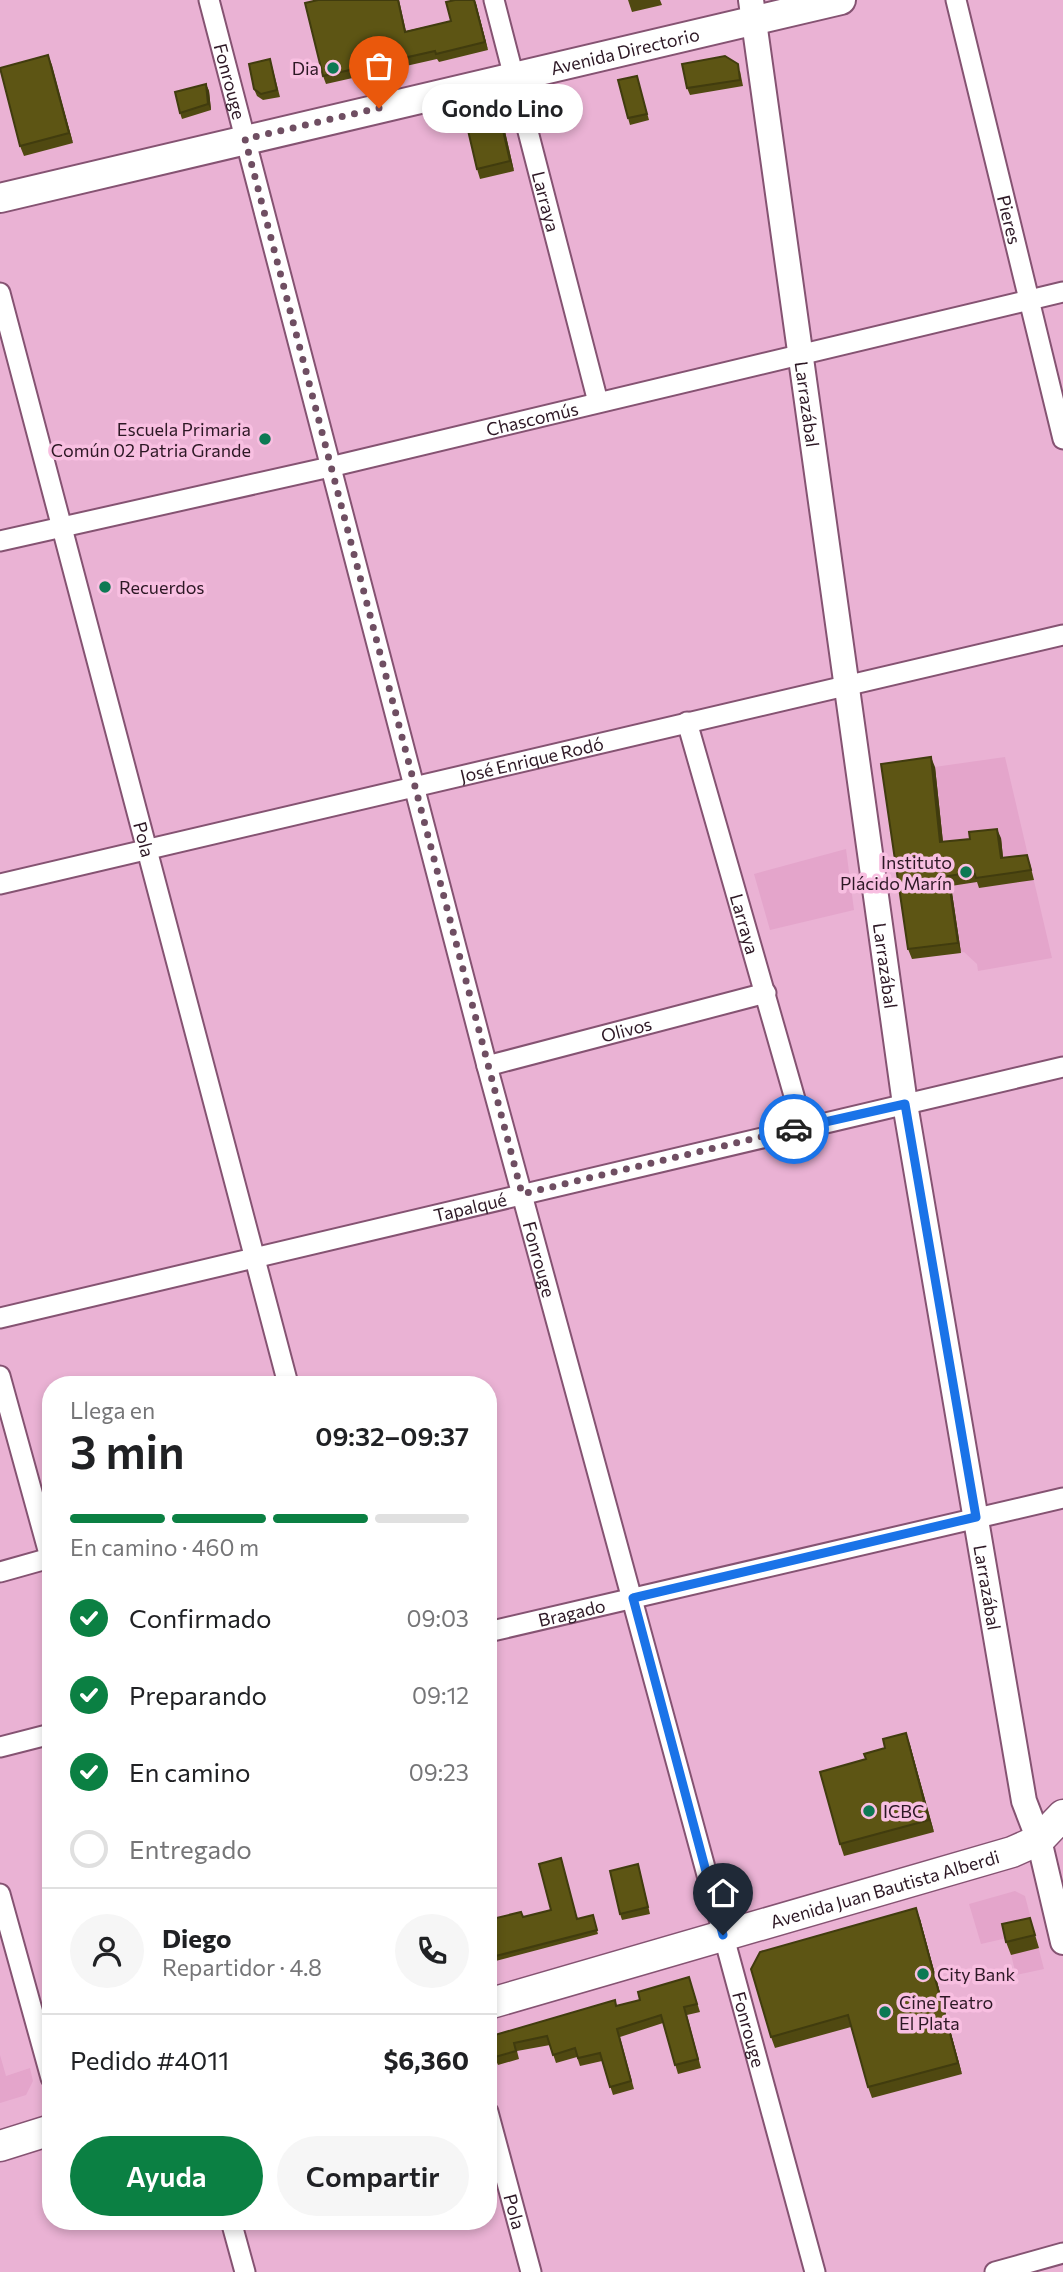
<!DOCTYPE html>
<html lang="es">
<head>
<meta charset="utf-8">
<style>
	body { margin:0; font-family:Commissioner,sans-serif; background:#f6f6f6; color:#202124; height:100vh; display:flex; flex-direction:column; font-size:26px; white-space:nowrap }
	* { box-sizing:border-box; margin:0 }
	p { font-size:23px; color:#757577 }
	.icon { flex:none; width:38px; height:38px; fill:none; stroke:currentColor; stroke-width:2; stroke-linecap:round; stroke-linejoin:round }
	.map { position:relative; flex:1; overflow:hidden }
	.drawer { position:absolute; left:42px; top:1376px; width:455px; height:854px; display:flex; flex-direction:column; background:#fff; border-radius:28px; box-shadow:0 4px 10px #0003 }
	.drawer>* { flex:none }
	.pin { position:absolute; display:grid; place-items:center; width:60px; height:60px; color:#fff; margin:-72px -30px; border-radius:50% 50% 50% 0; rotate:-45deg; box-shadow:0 0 7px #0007 }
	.pin .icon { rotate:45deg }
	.courier { position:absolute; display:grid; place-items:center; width:70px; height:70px; margin:-35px; border:5px solid #1a73e8; border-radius:50%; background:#fff; color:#222; box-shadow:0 2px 9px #0007 }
	.bubble { position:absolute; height:49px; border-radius:24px; background:#fff; box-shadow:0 4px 10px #0003; font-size:23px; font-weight:600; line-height:49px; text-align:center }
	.overview em { font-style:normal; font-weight:600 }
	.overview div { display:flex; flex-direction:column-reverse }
	.overview { display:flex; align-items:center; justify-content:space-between; height:119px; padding:0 28px }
	h1 { font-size:46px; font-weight:600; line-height:52px }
	.bar { display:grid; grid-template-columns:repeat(4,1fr); gap:10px 7px; align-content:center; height:84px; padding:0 28px }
	.bar i { height:9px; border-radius:5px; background:#e0e0e0 }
	.bar .on { background:#0b8043 }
	.bar p { grid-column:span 4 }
	.line { display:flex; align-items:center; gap:18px; padding:0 28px; border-top:2px solid #e0e0e0 }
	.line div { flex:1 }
	.round { display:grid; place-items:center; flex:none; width:74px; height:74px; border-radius:37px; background:#f6f6f6 }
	ol { padding:0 28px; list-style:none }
	li { display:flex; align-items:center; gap:21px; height:77px }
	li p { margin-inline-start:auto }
	li .icon { padding:7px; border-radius:50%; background:#0b8043; color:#fff; stroke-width:4 }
	li:last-child { color:#757577 }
	li i { width:38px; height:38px; border:4px solid #e0e0e0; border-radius:50% }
	.button { display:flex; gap:14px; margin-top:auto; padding:14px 28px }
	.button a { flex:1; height:80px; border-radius:42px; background:#0b8043; color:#fff; font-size:28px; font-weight:600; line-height:80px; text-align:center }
	.button a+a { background:#f6f6f6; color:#202124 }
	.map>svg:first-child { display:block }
	.built { fill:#e4a5cb }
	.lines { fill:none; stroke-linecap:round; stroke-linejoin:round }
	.minor-casing { stroke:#855372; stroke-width:23 }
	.tertiary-casing { stroke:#855372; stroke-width:28 }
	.secondary-casing { stroke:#855372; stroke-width:32 }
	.primary-casing { stroke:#855372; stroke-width:33 }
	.minor { stroke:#fff; stroke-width:19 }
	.tertiary { stroke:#fff; stroke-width:24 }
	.secondary { stroke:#fff; stroke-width:28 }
	.primary { stroke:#fff; stroke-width:30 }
	.wall { fill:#504911 }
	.shaded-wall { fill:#413c0e }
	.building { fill:#5d5514; stroke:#413c0e; stroke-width:2 }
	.done { stroke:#6f4e62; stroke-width:7; stroke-dasharray:0 12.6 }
	.route { stroke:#1a73e8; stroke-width:9 }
	.poi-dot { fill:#0d7954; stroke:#f8bfe1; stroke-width:2.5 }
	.labels { text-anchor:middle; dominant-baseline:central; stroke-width:7; stroke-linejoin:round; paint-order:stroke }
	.street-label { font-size:18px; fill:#2d1825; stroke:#f8bfe1 }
	.poi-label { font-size:18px; fill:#2d1825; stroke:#f8bfe1; text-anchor:start }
</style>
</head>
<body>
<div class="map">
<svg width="1063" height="2272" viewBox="0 0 1063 2272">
	<rect width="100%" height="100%" fill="#eab2d4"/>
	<path class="built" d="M 1005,757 L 1052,958 L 978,971 L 977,964 L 964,952 L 912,959 L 885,774 Z
		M 846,849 L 854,910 L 770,930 L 754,874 Z
		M 1015,1891 L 1025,1896 L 1044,1969 L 1016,1975 L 1007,1938 L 981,1944 L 969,1904 Z
		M 0,2055 L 6,2076 L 30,2068 L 33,2081 L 26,2095 L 0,2103 Z"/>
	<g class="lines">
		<defs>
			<g id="minor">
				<path id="s1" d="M 209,0 L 487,1066 L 815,2272"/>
				<path id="s2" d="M 494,0 L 598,402"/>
				<path id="s3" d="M 956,0 L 1063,439"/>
				<path id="s4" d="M 0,293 L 288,1384"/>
				<path id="s5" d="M 0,541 L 330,467 L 1063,292"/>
				<path id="s6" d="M 687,722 L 803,1127"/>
				<path id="s7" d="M 0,884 L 1063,635"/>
				<path id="s8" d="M 487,1066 L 766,993"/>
				<path id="s9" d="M 0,1318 L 1063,1067"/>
				<path d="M 0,1376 L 51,1561"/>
				<path d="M 0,1572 L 50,1558"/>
				<path id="s10" d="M 488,1632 L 1063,1498"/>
				<path d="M 0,1747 L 51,1734"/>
				<path d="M 0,1894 L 51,2078"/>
				<path id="s11" d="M 488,2112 L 531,2272"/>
				<path d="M 231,2221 L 245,2272"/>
				<path d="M 995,2272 L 1063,2253"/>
			</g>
			<g id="tertiary">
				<path id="s12" d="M 751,0 L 905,1104 L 1024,1801 L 1039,1840 L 1063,1942"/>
			</g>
			<g id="secondary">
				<path id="s13" d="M 0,198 L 841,0"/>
			</g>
			<g id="primary">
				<path id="s14" d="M 488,2004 L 1012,1852 L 1039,1840 L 1063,1815"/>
				<path d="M 0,2146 L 51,2130"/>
			</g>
		</defs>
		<use href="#minor" class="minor-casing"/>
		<use href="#tertiary" class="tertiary-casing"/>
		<use href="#secondary" class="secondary-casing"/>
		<use href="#primary" class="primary-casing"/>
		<use href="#minor" class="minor"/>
		<use href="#tertiary" class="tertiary"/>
		<use href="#secondary" class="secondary"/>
		<use href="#primary" class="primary"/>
	</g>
	<path class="wall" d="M 455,0 L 475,0 L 488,50 L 439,62 L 437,59 L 326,84 L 323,76 L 406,31 L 451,21 Z
		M 628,0 L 660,0 L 662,5 L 632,12 Z
		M 48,55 L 73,143 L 24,156 L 20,146 Z
		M 272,66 L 280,97 L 263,100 L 257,96 L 254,89 Z
		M 740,71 L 743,86 L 690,95 L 687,88 Z
		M 639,83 L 649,120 L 630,125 L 628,118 Z
		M 206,84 L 209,91 L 211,110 L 182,119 L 180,113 Z
		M 567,97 L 573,120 L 550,126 L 547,120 Z
		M 500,117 L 504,127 L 514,171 L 480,179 L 477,169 Z
		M 935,767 L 943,842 L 1001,838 L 1003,857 L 1030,864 L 1034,880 L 979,888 L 977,882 L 951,886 L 961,953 L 912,959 L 908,949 Z
		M 906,1733 L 910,1745 L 934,1832 L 844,1856 L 840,1844 L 866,1759 L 885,1748 Z
		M 640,1871 L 650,1914 L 622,1920 L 620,1914 Z
		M 551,1910 L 577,1919 L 594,1920 L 598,1934 L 488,1963 L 488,1920 L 523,1917 Z
		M 1030,1918 L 1039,1948 L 1011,1955 L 1006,1942 Z
		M 920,1919 L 962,2074 L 872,2098 L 868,2087 L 851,2027 L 775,2048 L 771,2037 Z
		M 689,1977 L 700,2012 L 687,2015 L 701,2068 L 678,2074 L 663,2023 L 620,2037 L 634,2089 L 613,2095 L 602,2061 L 580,2066 L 577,2057 L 556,2063 L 550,2045 L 517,2051 L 519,2059 L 498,2065 L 494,2056 L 488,2057 L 488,2037 L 615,2000 L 617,2006 L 640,2000 Z"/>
	<path class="shaded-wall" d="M 398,0 L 399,0 L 408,40 L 405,32 Z
		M 474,0 L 476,3 L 488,50 L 485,42 Z
		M 48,55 L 52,65 L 73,143 L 69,133 Z
		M 206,84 L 209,91 L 211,110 L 208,104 Z
		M 500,117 L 504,127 L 514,171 L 510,161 Z
		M 931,757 L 935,767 L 944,852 L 940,842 Z
		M 997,829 L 1001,838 L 1004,868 L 1001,858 Z
		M 948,876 L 951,886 L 961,953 L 958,943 Z
		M 906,1733 L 910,1745 L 934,1832 L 929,1820 Z
		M 916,1908 L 920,1919 L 962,2074 L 958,2063 Z"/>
	<path class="building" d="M 318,0 L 398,0 L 405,32 L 451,21 L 446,2 L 455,0 L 474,0 L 485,42 L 436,54 L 435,51 L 323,76 L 305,3 Z
		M 48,55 L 69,133 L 20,146 L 0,68 Z
		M 725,56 L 738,64 L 740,80 L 687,88 L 682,64 Z
		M 270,59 L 277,90 L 261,94 L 254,89 L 249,64 Z
		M 637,76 L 647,114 L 628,118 L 618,80 Z
		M 206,84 L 208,104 L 180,113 L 175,92 Z
		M 565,90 L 571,113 L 547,120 L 543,103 L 546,95 Z
		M 485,109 L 500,117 L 510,161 L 477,169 L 464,113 Z
		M 931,757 L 940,842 L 970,839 L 969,832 L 997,829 L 1001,858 L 1027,855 L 1031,870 L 976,878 L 974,872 L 948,876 L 958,943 L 908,949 L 881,764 Z
		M 906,1733 L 929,1820 L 840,1844 L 820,1772 L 866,1759 L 864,1754 L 885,1748 L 883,1739 Z
		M 561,1858 L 577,1919 L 593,1915 L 597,1930 L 488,1958 L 488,1920 L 521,1912 L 523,1917 L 551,1910 L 539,1864 Z
		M 638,1864 L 648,1907 L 620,1914 L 610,1871 Z
		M 916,1908 L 958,2063 L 868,2087 L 848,2015 L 771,2037 L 751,1969 L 760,1952 Z
		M 1030,1918 L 1035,1935 L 1006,1942 L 1002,1924 Z
		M 689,1977 L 697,2004 L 684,2007 L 698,2059 L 675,2065 L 661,2015 L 617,2029 L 631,2081 L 610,2087 L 600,2053 L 578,2058 L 575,2048 L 553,2055 L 547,2036 L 514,2043 L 516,2051 L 495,2057 L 492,2048 L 488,2049 L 488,2037 L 615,2000 L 616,2006 L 640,2000 L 638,1992 Z"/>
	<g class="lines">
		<path class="done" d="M 379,108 L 245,139 L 522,1194 L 794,1129"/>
		<path class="route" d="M 723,1935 L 633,1598 L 976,1517 L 905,1104 L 794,1129"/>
	</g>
	<g class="poi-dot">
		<circle cx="333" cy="68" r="7"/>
		<circle cx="265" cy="439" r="7"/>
		<circle cx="105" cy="587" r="7"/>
		<circle cx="966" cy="872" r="7"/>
		<circle cx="869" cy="1811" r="7"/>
		<circle cx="923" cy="1974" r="7"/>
		<circle cx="885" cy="2012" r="7"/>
	</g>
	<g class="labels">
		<g class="street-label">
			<text stroke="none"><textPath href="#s13" startOffset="642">Avenida Directorio</textPath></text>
			<text stroke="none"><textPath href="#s1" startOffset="84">Fonrouge</textPath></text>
			<text stroke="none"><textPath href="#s2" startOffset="208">Larraya</textPath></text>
			<text stroke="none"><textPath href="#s3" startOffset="226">Pieres</textPath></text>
			<text stroke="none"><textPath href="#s12" startOffset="408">Larrazábal</textPath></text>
			<text stroke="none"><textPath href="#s5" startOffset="546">Chascomús</textPath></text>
			<text stroke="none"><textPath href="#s7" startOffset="546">José Enrique Rodó</textPath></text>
			<text stroke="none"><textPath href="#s4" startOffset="565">Pola</textPath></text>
			<text stroke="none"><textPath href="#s6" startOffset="210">Larraya</textPath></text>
			<text stroke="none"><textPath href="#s12" startOffset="975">Larrazábal</textPath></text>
			<text stroke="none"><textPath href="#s8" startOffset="144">Olivos</textPath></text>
			<text stroke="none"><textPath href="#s9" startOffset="483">Tapalqué</textPath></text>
			<text stroke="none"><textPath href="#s1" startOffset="1302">Fonrouge</textPath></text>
			<text stroke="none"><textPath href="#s12" startOffset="1605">Larrazábal</textPath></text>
			<text stroke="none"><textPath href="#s10" startOffset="86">Bragado</textPath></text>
			<text stroke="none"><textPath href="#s14" startOffset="413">Avenida Juan Bautista Alberdi</textPath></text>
			<text stroke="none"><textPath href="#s1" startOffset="2100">Fonrouge</textPath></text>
			<text stroke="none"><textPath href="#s11" startOffset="103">Pola</textPath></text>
		</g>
		<g class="poi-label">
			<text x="319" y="68" text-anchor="end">Dia</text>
			<text x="251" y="429" text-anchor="end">Escuela Primaria<tspan x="251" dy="21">Común 02 Patria Grande</tspan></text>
			<text x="119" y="587">Recuerdos</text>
			<text x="952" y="862" text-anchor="end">Instituto<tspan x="952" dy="21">Plácido Marín</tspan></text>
			<text x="883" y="1811">ICBC</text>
			<text x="937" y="1974">City Bank</text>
			<text x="899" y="2002">Cine Teatro<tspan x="899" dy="21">El Plata</tspan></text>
		</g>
	</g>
</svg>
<div class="pin" style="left:379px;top:108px;background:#ea580c"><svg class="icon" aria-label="bag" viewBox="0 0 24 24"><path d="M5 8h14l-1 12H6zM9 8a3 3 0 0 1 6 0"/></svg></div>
<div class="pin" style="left:723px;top:1935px;background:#1f2937"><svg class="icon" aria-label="home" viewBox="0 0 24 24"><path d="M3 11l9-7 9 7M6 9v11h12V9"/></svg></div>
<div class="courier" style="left:794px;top:1129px"><svg class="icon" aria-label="car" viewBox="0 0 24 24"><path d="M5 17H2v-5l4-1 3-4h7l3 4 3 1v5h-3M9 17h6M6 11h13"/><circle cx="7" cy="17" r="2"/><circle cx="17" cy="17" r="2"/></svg></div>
<div class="bubble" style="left:422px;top:84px;width:161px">Gondo Lino</div>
<section class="drawer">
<div class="overview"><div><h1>3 min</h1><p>Llega en</p></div><em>09:32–09:37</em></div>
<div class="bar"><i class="on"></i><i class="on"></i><i class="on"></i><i></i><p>En camino · 460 m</p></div>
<ol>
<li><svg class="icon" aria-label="check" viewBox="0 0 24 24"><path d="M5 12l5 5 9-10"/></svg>Confirmado<p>09:03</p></li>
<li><svg class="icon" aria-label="check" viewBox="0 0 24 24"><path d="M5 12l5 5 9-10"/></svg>Preparando<p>09:12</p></li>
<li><svg class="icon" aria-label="check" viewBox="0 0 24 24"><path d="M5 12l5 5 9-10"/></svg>En camino<p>09:23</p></li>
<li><i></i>Entregado</li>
</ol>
<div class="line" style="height:126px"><a class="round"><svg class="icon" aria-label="person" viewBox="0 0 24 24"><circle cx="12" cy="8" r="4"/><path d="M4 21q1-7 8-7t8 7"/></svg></a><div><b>Diego</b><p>Repartidor · 4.8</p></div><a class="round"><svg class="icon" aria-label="phone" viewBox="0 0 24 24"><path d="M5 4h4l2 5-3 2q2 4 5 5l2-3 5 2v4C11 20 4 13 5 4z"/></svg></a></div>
<div class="line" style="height:91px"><div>Pedido #4011</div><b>$6,360</b></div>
<div class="button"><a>Ayuda</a><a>Compartir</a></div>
</section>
</div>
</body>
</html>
